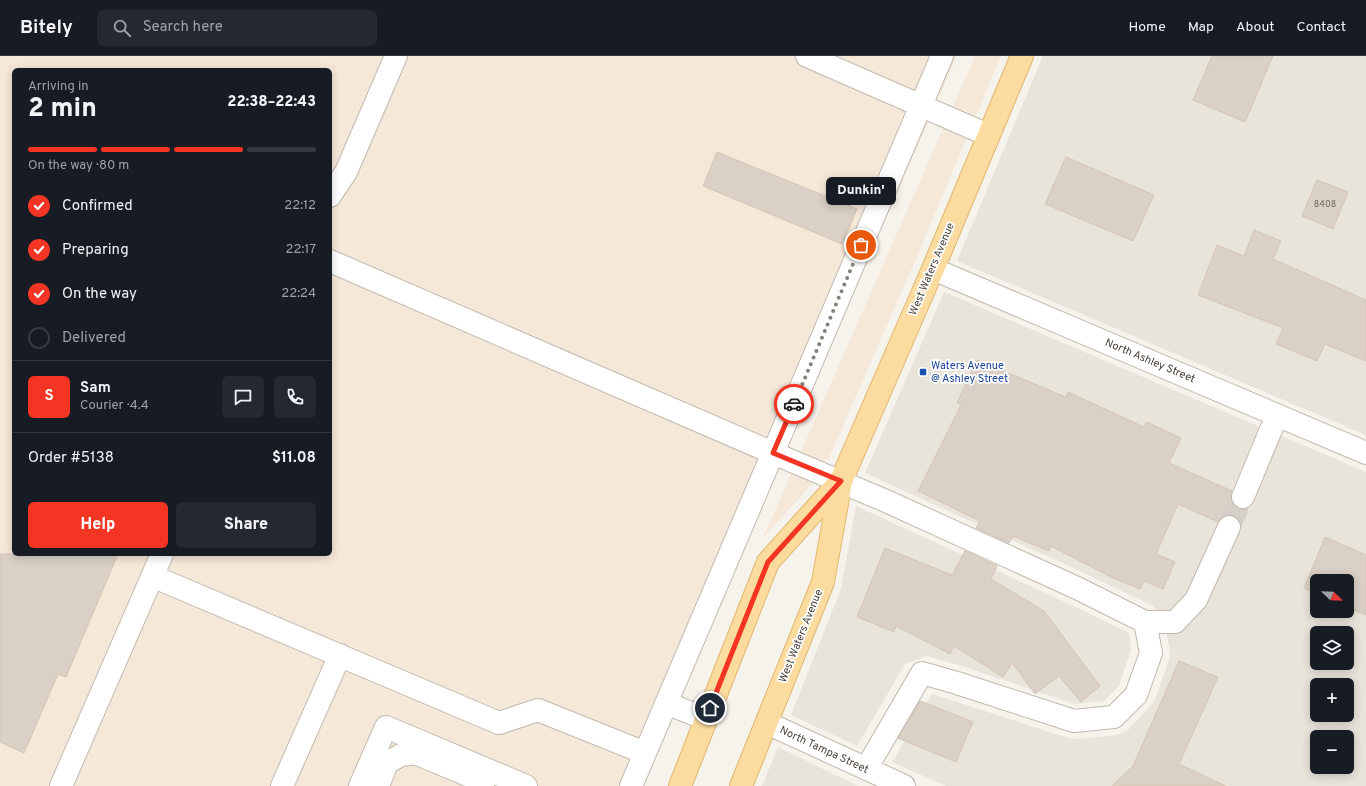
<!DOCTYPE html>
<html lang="en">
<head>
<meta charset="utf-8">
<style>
	body { margin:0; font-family:Overpass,sans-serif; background:#242831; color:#f1f3f6; height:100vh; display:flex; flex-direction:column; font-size:15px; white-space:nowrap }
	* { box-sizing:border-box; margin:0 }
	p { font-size:13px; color:#9ea1a6 }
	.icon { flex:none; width:22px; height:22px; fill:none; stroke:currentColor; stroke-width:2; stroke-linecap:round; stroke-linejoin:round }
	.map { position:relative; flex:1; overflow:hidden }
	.details { position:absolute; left:12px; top:12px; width:320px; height:488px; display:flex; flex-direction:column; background:#171b24; border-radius:6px; box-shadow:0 2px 10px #0003 }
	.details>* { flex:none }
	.needle { width:26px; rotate:113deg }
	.tools { position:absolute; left:1310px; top:518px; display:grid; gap:8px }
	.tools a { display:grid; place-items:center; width:44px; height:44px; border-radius:6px; background:#171b24; box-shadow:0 2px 10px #0003; font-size:20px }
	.pin { position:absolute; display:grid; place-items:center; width:34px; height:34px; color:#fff; margin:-17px; border:2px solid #fff; border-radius:50%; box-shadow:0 1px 4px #0007 }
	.courier { position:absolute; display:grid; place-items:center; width:40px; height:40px; margin:-20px; border:3px solid #f53523; border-radius:50%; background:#fff; color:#222; box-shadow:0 1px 5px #0007 }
	.bubble { position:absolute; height:28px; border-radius:6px; background:#171b24; box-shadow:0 2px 10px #0003; font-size:13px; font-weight:800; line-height:28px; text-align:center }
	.headline em { font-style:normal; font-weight:800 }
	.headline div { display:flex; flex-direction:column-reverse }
	.headline { display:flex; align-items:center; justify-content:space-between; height:68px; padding:0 16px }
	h1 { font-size:26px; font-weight:800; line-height:30px }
	.bar { display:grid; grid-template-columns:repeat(4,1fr); gap:6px 4px; align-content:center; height:48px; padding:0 16px }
	.bar i { height:5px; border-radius:3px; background:#363941 }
	.bar .on { background:#f53523 }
	.bar p { grid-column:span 4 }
	.line { display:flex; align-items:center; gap:10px; padding:0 16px; border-top:1px solid #363941 }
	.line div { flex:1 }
	.round { display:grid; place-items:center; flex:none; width:42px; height:42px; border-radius:6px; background:#242831 }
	ol { padding:0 16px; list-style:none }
	li { display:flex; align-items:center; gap:12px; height:44px }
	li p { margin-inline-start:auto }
	li .icon { padding:4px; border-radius:50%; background:#f53523; color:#fff; stroke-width:4 }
	li:last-child { color:#9ea1a6 }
	li i { width:22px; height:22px; border:2px solid #363941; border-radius:50% }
	.cta { display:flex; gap:8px; margin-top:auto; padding:8px 16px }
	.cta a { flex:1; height:46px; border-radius:6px; background:#f53523; color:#fff; font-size:16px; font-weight:800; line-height:46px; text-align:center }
	.cta a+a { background:#242831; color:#f1f3f6 }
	header { display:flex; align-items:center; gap:24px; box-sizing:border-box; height:56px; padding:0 20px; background:#171b24; border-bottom:1px solid #363941 }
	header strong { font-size:19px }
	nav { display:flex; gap:22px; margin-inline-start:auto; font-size:14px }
	.search { width:280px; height:36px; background:#242831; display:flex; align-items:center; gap:10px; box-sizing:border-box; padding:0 14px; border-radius:6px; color:#9ea1a6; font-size:15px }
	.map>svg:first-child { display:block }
	.residential { fill:#e9e4da; fill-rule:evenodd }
	.commercial { fill:#f6e8d9; fill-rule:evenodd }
	.building { fill:#dad0c5; stroke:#d2c5b5 }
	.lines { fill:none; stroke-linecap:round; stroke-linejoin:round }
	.minor-tunnel { stroke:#d4cfc8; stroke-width:22; stroke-dasharray:22 11; stroke-linecap:butt }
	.minor-casing { stroke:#c1b9af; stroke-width:24 }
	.major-casing { stroke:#e2b86e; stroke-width:24 }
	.minor { stroke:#fff; stroke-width:22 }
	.major { stroke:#fcdb9f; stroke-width:22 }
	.done { stroke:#868078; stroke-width:4; stroke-dasharray:0 7.2 }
	.route { stroke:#f53523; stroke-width:5 }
	.transit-dot { fill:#1a4fb4; stroke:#fff; stroke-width:1.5 }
	.labels { text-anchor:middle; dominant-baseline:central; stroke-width:3.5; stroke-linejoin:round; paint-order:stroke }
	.number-label { font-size:9px; fill:#6e665c }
	.street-label { font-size:11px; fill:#4a4339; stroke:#fff }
	.transit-label { font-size:11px; fill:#164399; stroke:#fff; text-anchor:start }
</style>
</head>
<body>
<header>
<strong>Bitely</strong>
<div class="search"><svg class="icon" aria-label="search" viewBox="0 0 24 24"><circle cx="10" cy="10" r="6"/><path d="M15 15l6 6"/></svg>Search here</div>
<nav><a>Home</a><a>Map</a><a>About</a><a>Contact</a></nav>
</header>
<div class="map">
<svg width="1366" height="730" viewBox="0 0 1366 730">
	<rect width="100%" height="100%" fill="#f6f2ec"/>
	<path class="residential" d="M 1043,0 L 1366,0 L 1366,379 L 957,205 Z
		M 944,236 L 1366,416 L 1366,730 L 946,730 L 892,706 L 932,638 L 1068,682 L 1077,683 L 1118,679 L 1128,674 L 1154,646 L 1169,604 L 1170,596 L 1164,565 L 1153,550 L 1084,517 L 865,417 ZM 1317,525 L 1347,525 L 1347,555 L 1317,555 ZM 1317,577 L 1347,577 L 1347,607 L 1317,607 ZM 1317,629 L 1347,629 L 1347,659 L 1317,659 ZM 1317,681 L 1347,681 L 1347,711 L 1317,711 Z
		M 856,450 L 1069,548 L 1129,577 L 1131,594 L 1119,630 L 1104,645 L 1074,648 L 962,610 L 926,600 L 905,608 L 857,690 L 791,659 L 841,533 Z
		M 778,691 L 858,730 L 762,730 Z"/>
	<path class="commercial" d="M 0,0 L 957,0 L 637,730 L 0,730 ZM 14,14 L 330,14 L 330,498 L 14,498 Z
		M 975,0 L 1001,0 L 915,205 L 828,404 L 825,403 L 823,416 L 763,482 Z"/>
	<path class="building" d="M 1212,0 L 1273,0 L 1245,66 L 1193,44 Z
		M 717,96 L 857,153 L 842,188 L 703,130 Z
		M 1066,101 L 1154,139 L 1133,185 L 1045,148 Z
		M 1317,124 L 1348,136 L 1333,173 L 1302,160 Z
		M 1254,174 L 1281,185 L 1273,203 L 1366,244 L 1366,305 L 1325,288 L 1317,305 L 1276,288 L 1283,272 L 1198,239 L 1217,189 L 1244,200 Z
		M 977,304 L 1066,341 L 1068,336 L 1144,371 L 1147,366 L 1181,382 L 1169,407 L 1232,435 L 1231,442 L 1233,449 L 1239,453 L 1244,453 L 1248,452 L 1241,468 L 1239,463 L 1234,460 L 1228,459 L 1222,461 L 1218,466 L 1178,448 L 1156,498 L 1175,506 L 1163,533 L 1144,525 L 1140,533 L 1113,522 L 1051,490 L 1049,495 L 1013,480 L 1009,487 L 976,472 L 980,465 L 918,435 L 961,349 L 957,347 Z
		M 1325,481 L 1366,499 L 1366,559 L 1347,551 L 1347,525 L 1317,525 L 1317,538 L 1304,532 Z
		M 885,492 L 952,519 L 965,495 L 997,510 L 991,523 L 1044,555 L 1100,630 L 1081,646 L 1059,620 L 1035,638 L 1012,607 L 1003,621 L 954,590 L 950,598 L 896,570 L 894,576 L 857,561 Z
		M 0,498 L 118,498 L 66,621 L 58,618 L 24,697 L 0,686 Z
		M 1179,605 L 1218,621 L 1179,708 L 1226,730 L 1112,730 L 1133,710 Z
		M 920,645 L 973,666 L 956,706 L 898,682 Z"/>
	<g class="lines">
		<path class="minor-tunnel" d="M 1229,471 L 1243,441"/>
		<defs>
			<path id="minor" d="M 807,0 L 988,79
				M 330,140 L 346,116 L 396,0
				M 330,205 L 773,397 L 886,445 L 1077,532 L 1145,566 L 1151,597 L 1136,639 L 1114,661 L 1074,665 L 957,627 L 922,617 L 866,713
				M 933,213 L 1366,397
				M 1243,441 L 1277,359
				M 152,520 L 499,667 L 538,654 L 645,697
				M 1145,566 L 1175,566 L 1196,544 L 1229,471
				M 666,647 L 706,663
				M 767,667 L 904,730
				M 61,730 L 162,498
				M 282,730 L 340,599
				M 360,730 L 386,671 L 526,730
				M 378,730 L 387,707 L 401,699 L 415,697 L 477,723 L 483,730
				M 631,730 L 942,0"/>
			<path id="major" d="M 680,730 L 768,506 L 841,425
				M 741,730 L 823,526 L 841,425 L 933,213 L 1022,0"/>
		</defs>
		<use href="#minor" class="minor-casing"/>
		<use href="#major" class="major-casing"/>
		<use href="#minor" class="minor"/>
		<use href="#major" class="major"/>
	</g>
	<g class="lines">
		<path class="done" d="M 794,348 L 861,189"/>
		<path class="route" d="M 710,652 L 768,506 L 841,425 L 773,397 L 794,348"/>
	</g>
	<rect class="transit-dot" x="919" y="312" width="8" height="8" rx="2"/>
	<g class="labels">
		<g class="number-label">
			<text x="1325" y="148">8408</text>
		</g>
		<g class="street-label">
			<text transform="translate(932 213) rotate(-67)">West Waters Avenue</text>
			<text transform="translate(1150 305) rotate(23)">North Ashley Street</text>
			<text transform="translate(801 580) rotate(-68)">West Waters Avenue</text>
			<text transform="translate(824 694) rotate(25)">North Tampa Street</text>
		</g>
		<g class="transit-label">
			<text x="931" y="310">Waters Avenue<tspan x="931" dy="13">@ Ashley Street</tspan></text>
		</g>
	</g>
</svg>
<div class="tools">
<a><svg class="needle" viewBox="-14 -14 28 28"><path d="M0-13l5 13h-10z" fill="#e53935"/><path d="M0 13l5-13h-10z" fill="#9ea1a6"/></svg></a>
<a><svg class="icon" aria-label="layers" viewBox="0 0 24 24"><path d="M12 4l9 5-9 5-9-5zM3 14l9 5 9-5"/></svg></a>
<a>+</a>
<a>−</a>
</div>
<div class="pin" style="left:861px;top:189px;background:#ea580c"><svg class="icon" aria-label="bag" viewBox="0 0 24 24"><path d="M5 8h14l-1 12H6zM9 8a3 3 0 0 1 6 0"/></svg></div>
<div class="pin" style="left:710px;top:652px;background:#1f2937"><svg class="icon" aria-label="home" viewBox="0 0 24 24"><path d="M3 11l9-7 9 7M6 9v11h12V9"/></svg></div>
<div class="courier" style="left:794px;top:348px"><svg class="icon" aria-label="car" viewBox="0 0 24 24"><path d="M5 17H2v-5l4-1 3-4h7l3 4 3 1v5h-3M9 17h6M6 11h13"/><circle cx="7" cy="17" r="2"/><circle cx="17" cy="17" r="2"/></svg></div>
<div class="bubble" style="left:826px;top:121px;width:70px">Dunkin'</div>
<section class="details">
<div class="headline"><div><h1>2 min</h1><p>Arriving in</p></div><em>22:38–22:43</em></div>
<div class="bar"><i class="on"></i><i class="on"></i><i class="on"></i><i></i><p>On the way · 80 m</p></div>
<ol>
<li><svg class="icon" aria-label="check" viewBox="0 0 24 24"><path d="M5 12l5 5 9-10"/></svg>Confirmed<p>22:12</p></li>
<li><svg class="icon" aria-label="check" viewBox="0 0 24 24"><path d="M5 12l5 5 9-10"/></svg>Preparing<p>22:17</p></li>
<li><svg class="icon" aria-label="check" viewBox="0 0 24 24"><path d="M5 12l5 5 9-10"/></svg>On the way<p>22:24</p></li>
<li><i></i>Delivered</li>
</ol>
<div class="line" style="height:72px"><b class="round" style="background:#f53523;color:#fff">S</b><div><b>Sam</b><p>Courier · 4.4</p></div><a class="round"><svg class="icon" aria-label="chat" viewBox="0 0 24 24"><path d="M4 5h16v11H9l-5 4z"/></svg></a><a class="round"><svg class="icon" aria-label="phone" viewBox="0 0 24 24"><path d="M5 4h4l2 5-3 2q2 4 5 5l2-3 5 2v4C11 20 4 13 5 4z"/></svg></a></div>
<div class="line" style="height:52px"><div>Order #5138</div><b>$11.08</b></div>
<div class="cta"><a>Help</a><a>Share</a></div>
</section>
</div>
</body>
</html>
